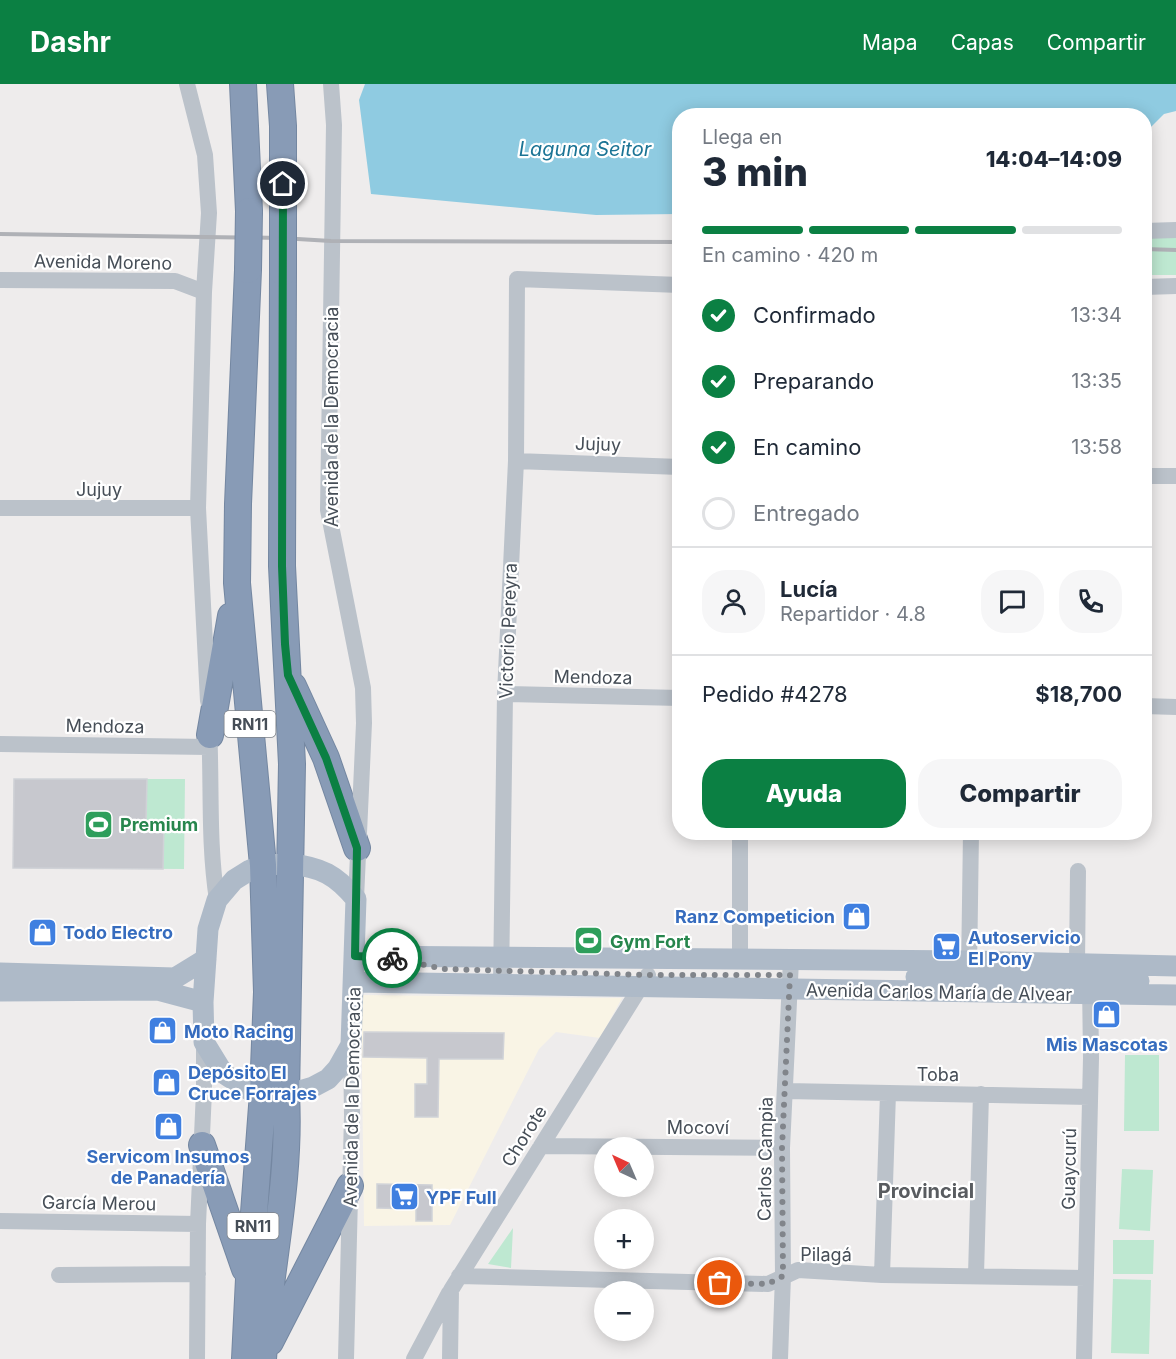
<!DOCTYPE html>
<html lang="es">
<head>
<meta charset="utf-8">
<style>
	body { margin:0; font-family:Inter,sans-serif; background:#f6f6f7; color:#1f2937; height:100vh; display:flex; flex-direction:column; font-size:22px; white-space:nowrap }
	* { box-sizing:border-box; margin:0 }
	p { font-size:20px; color:#747a83 }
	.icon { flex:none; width:33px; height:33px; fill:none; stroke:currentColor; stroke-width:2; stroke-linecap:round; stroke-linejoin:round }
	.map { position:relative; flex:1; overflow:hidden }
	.drawer { position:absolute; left:672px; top:24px; width:480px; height:732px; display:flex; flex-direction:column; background:#fff; border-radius:24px; box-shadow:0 3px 15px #0003 }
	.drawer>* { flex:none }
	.needle { width:39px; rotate:316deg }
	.tools { position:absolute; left:594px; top:1053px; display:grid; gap:12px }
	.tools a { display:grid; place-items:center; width:60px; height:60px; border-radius:50%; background:#fff; box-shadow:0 3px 15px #0003; font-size:30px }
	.pin { position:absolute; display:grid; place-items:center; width:51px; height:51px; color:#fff; margin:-26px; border:3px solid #fff; border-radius:50%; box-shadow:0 2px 6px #0007 }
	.courier { position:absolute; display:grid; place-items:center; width:60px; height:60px; margin:-30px; border:4px solid #0b8043; border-radius:50%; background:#fff; color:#222; box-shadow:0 2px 8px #0007 }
	.head em { font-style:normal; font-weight:800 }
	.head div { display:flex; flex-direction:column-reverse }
	.head { display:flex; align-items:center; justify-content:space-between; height:102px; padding:0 30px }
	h1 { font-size:39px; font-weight:800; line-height:45px }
	.bar { display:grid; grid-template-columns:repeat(4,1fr); gap:9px 6px; align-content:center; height:72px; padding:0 30px }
	.bar i { height:8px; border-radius:4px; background:#e0e1e3 }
	.bar .current { background:#0b8043 }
	.bar p { grid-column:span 4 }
	.line { display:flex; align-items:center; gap:15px; padding:0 30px; border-top:2px solid #e0e1e3 }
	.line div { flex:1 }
	.round { display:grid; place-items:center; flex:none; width:63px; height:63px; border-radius:24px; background:#f6f6f7 }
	ol { padding:0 30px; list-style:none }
	li { display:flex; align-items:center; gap:18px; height:66px }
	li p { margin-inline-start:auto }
	li .icon { padding:6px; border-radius:50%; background:#0b8043; color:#fff; stroke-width:4 }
	li:last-child { color:#747a83 }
	li i { width:33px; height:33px; border:3px solid #e0e1e3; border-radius:50% }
	.button { display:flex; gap:12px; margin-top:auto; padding:12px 30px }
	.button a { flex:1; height:69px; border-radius:24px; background:#0b8043; color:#fff; font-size:24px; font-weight:800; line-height:69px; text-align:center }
	.button a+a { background:#f6f6f7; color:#1f2937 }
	header { display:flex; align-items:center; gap:36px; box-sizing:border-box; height:84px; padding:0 30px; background:#0b8043; color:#fff }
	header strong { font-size:28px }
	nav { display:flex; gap:33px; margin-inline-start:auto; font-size:21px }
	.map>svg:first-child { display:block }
	.commercial { fill:#f9f4e5 }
	.green { fill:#bee8d1 }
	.water { fill:#8fcbe1 }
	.building { fill:#c7c8ce; stroke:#d0d2d7; stroke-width:1.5 }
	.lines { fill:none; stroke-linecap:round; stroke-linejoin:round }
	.highway-casing { stroke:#7487a1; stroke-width:28 }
	.minor { stroke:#bbc2ca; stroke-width:16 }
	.major { stroke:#aebac8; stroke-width:21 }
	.highway { stroke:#889bb6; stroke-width:26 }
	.rail { stroke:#afb1b6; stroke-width:4 }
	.highway-bridge-casing { stroke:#7487a1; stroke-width:28; stroke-linecap:butt }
	.highway-bridge { stroke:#889bb6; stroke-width:26 }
	.done { stroke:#81858b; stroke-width:6; stroke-dasharray:0 10.8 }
	.route { stroke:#0b8043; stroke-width:8 }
	.labels { text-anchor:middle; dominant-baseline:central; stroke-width:4.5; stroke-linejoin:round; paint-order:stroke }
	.shield { fill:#fff; stroke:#7e8389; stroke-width:1.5 }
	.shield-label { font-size:16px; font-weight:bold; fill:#464e57 }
	.street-label { font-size:18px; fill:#464e57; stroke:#fff }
	.leisure-label { font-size:18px; font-weight:bold; fill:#27864d; stroke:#fff; text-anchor:start }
	.shop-label { font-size:18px; font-weight:bold; fill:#366cbe; stroke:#fff; text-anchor:start }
	.water-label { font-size:20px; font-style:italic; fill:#1b7495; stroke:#fff }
	.neighbourhood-label { font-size:20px; font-weight:bold; fill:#595c60; stroke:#fff }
</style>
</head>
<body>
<header>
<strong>Dashr</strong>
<nav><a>Mapa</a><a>Capas</a><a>Compartir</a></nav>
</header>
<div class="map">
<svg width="1176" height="1275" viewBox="0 0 1176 1275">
	<rect width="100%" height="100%" fill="#eeecec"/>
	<path class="commercial" d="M 361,911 L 622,914 L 600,954 L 556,948 L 539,965 L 450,1141 L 364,1142 Z"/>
	<path class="green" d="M 1144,154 L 1176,154 L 1176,191 L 1145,191 Z
		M 14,695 L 185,695 L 184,785 L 13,784 Z
		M 1125,971 L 1159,971 L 1159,1047 L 1124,1047 Z
		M 1122,1085 L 1153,1086 L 1150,1147 L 1119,1145 Z
		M 513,1144 L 511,1184 L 488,1180 Z
		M 1113,1156 L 1154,1156 L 1153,1190 L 1113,1190 Z
		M 1113,1195 L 1151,1196 L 1149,1270 L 1111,1269 Z"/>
	<path class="water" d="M 365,0 L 1176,0 L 1176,27 L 1164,30 L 1145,49 L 1144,32 L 680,32 L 679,130 L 596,131 L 371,110 L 359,16 Z"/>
	<path class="building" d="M 14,695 L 147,695 L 146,738 L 164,738 L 163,785 L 13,784 Z
		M 364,948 L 504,949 L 503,975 L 439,975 L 438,1033 L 415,1033 L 415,1000 L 427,1000 L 427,974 L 363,973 Z
		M 377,1100 L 432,1101 L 432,1137 L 416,1137 L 416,1125 L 377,1124 Z"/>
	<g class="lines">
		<defs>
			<path id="highway" d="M 243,0 L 249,127
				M 280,0 L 283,42 L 283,119
				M 293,602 L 326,674 L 357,764
				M 210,651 L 231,532
				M 202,1061 L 245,1185
				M 270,1258 L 350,1102
				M 245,1275 L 249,1195 L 263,1009 L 267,908 L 263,781 L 237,499 L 238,420 L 248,186
				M 263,1275 C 269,1187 291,1099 286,1011 L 292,680 L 282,482 L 283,188"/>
		</defs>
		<use href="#highway" class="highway-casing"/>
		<path class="minor" d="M 187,0 L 205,71 L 209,129 L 204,208 L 198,424 L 208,617
			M 331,0 L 334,41 L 328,426 L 363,604 L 364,639 L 356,815
			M 1144,147 L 1176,146
			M 0,196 L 175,197 L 204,208
			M 1144,203 L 1176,202
			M 516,377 L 680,383
			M 1144,392 L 1176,392
			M 0,424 L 198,424
			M 505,610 L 680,614
			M 1144,622 L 1176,623
			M 209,643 C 212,701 208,758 217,816
			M 0,660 L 209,663
			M 740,875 L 740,748
			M 1077,880 L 1078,787
			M 969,887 L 971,748
			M 501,899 L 505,610 L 516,377 L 517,195 L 680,201
			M 786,1007 L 1090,1013
			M 541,1062 L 782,1064
			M 0,1137 L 198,1140
			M 59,1191 L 198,1190
			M 882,1191 L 888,1009
			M 976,1191 L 981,1010
			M 459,1192 L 768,1200 L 798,1186 L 882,1191 L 1086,1194
			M 197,1275 L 198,1140 L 204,1007 L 204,958
			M 346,1275 L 352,1031 L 351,961
			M 414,1275 L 449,1209
			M 450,1275 L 451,1206 L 648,891
			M 780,1275 L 783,1192 L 782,1064 L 791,876
			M 1084,1275 L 1091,974 L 1090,898"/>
		<path class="major" d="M 290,780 C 321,783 336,791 356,815 L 351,961 L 338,984 L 328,995 L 313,1003 L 286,1011 L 252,1008 L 223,989 L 204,958 L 203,918 L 208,845 L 217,816 L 234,796 L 250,786 L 263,781 Z
			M 355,872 L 969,877 L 1176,882
			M 0,889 L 175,894 L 206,875
			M 916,893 L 1139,897
			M 354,898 L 1176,911
			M 0,907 L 158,906 L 203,918"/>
		<use href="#highway" class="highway"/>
		<path class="rail" d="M 0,150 L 281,154 L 331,157 L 680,158
			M 1144,165 L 1176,166"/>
		<defs>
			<path id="highway-bridge" d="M 283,119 L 283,188
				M 248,186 L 249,127"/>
		</defs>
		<use href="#highway-bridge" class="highway-bridge-casing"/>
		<use href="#highway-bridge" class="highway-bridge"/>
	</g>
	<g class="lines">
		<path class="done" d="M 392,874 L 443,885 L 648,891 L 790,891 L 782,1064 L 783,1192 L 768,1200 L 720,1199"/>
		<path class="route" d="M 283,100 L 282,482 L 285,560 L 288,591 L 326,674 L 357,764 L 355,872 L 392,874"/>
	</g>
	<defs>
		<symbol id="stadium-square" viewBox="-11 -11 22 22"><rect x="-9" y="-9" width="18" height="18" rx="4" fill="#2e9e5b" stroke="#fff"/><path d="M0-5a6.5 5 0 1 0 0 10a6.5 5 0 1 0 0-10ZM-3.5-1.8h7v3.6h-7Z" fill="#fff"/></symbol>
		<symbol id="shop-square" viewBox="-11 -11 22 22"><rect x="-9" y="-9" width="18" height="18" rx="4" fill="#3f7fe0" stroke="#fff"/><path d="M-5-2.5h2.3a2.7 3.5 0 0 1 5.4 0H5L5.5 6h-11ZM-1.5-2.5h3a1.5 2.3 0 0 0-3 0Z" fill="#fff"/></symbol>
		<symbol id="supermarket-square" viewBox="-11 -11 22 22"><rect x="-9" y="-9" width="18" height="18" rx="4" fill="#3f7fe0" stroke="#fff"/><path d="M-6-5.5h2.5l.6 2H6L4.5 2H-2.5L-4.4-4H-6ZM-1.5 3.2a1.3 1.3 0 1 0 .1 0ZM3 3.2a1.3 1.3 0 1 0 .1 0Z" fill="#fff"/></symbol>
	</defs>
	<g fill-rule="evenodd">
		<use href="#stadium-square" x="82" y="724" width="33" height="33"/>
		<use href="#shop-square" x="840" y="816" width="33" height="33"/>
		<use href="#shop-square" x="26" y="832" width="33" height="33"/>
		<use href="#stadium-square" x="572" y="840" width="33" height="33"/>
		<use href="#supermarket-square" x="930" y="846" width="33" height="33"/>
		<use href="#shop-square" x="1090" y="914" width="33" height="33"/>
		<use href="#shop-square" x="146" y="930" width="33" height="33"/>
		<use href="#shop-square" x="150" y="982" width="33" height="33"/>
		<use href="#shop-square" x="152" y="1026" width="33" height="33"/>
		<use href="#supermarket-square" x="388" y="1096" width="33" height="33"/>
	</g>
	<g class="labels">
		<g class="shield">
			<rect x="224.5" y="627" width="51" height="26" rx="4.5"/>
			<rect x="227.5" y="1129" width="51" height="26" rx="4.5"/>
		</g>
		<g class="shield-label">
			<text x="250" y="640">RN11</text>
			<text x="253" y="1142">RN11</text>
		</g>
		<g class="street-label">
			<text transform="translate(103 178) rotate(1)">Avenida Moreno</text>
			<text transform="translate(331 333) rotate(-90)">Avenida de la Democracia</text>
			<text transform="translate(598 360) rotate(2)">Jujuy</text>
			<text x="99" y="405">Jujuy</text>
			<text transform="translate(508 547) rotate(-88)">Victorio Pereyra</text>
			<text transform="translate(593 593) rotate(1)">Mendoza</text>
			<text transform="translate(105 642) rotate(1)">Mendoza</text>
			<text transform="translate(939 908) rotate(1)">Avenida Carlos María de Alvear</text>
			<text x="938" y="990">Toba</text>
			<text transform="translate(352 1013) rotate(-89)">Avenida de la Democracia</text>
			<text x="698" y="1043">Mocoví</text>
			<text transform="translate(524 1052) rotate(-58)">Chorote</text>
			<text transform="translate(765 1075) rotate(-89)">Carlos Campia</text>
			<text transform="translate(1069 1085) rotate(-89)">Guaycurú</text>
			<text transform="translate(99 1119) rotate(1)">García Merou</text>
			<text x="826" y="1170">Pilagá</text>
		</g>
		<g class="leisure-label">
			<text x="120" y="740">Premium</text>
			<text x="610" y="857">Gym Fort</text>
		</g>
		<g class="shop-label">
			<text x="835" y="832" text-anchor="end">Ranz Competicion</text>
			<text x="63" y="848">Todo Electro</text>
			<text x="968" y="853">Autoservicio<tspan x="968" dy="21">El Pony</tspan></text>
			<text x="184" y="947">Moto Racing</text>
			<text x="1107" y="960" text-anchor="middle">Mis Mascotas</text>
			<text x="188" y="988">Depósito El<tspan x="188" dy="21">Cruce Forrajes</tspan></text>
			<text x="168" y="1072" text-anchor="middle">Servicom Insumos<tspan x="168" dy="21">de Panadería</tspan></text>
			<text x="426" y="1113">YPF Full</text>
		</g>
		<g class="water-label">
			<text x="585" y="65">Laguna Seitor</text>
		</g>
		<g class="neighbourhood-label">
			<text x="926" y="1107">Provincial</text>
		</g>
	</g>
</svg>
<div class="tools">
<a><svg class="needle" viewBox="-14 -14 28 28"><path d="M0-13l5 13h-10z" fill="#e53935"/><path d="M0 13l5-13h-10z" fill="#747a83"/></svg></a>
<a>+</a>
<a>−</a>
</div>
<div class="pin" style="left:720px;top:1199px;background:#ea580c"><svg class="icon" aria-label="bag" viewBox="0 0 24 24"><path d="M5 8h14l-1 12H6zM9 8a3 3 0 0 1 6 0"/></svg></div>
<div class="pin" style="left:283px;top:100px;background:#1f2937"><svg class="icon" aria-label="home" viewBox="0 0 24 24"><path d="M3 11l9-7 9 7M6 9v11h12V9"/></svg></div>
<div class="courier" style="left:392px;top:874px"><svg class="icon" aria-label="bike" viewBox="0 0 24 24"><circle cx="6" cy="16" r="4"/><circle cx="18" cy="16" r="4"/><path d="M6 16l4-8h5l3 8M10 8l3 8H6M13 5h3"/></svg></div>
<section class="drawer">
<div class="head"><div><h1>3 min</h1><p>Llega en</p></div><em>14:04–14:09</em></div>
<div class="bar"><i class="current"></i><i class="current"></i><i class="current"></i><i></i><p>En camino · 420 m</p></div>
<ol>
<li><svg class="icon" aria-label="check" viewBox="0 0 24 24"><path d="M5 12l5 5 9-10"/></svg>Confirmado<p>13:34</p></li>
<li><svg class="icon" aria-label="check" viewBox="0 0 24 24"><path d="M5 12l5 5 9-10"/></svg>Preparando<p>13:35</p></li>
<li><svg class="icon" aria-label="check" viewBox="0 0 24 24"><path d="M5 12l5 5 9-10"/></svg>En camino<p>13:58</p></li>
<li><i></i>Entregado</li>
</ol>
<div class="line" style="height:108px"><a class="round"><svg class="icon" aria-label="person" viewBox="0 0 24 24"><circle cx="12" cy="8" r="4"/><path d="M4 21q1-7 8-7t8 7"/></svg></a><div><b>Lucía</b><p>Repartidor · 4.8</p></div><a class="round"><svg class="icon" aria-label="chat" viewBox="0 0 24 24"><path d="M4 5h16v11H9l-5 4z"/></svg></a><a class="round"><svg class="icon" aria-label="phone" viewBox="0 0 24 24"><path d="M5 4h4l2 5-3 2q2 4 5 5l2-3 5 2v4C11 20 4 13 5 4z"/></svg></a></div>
<div class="line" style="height:78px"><div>Pedido #4278</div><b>$18,700</b></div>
<div class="button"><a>Ayuda</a><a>Compartir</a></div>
</section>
</div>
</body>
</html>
